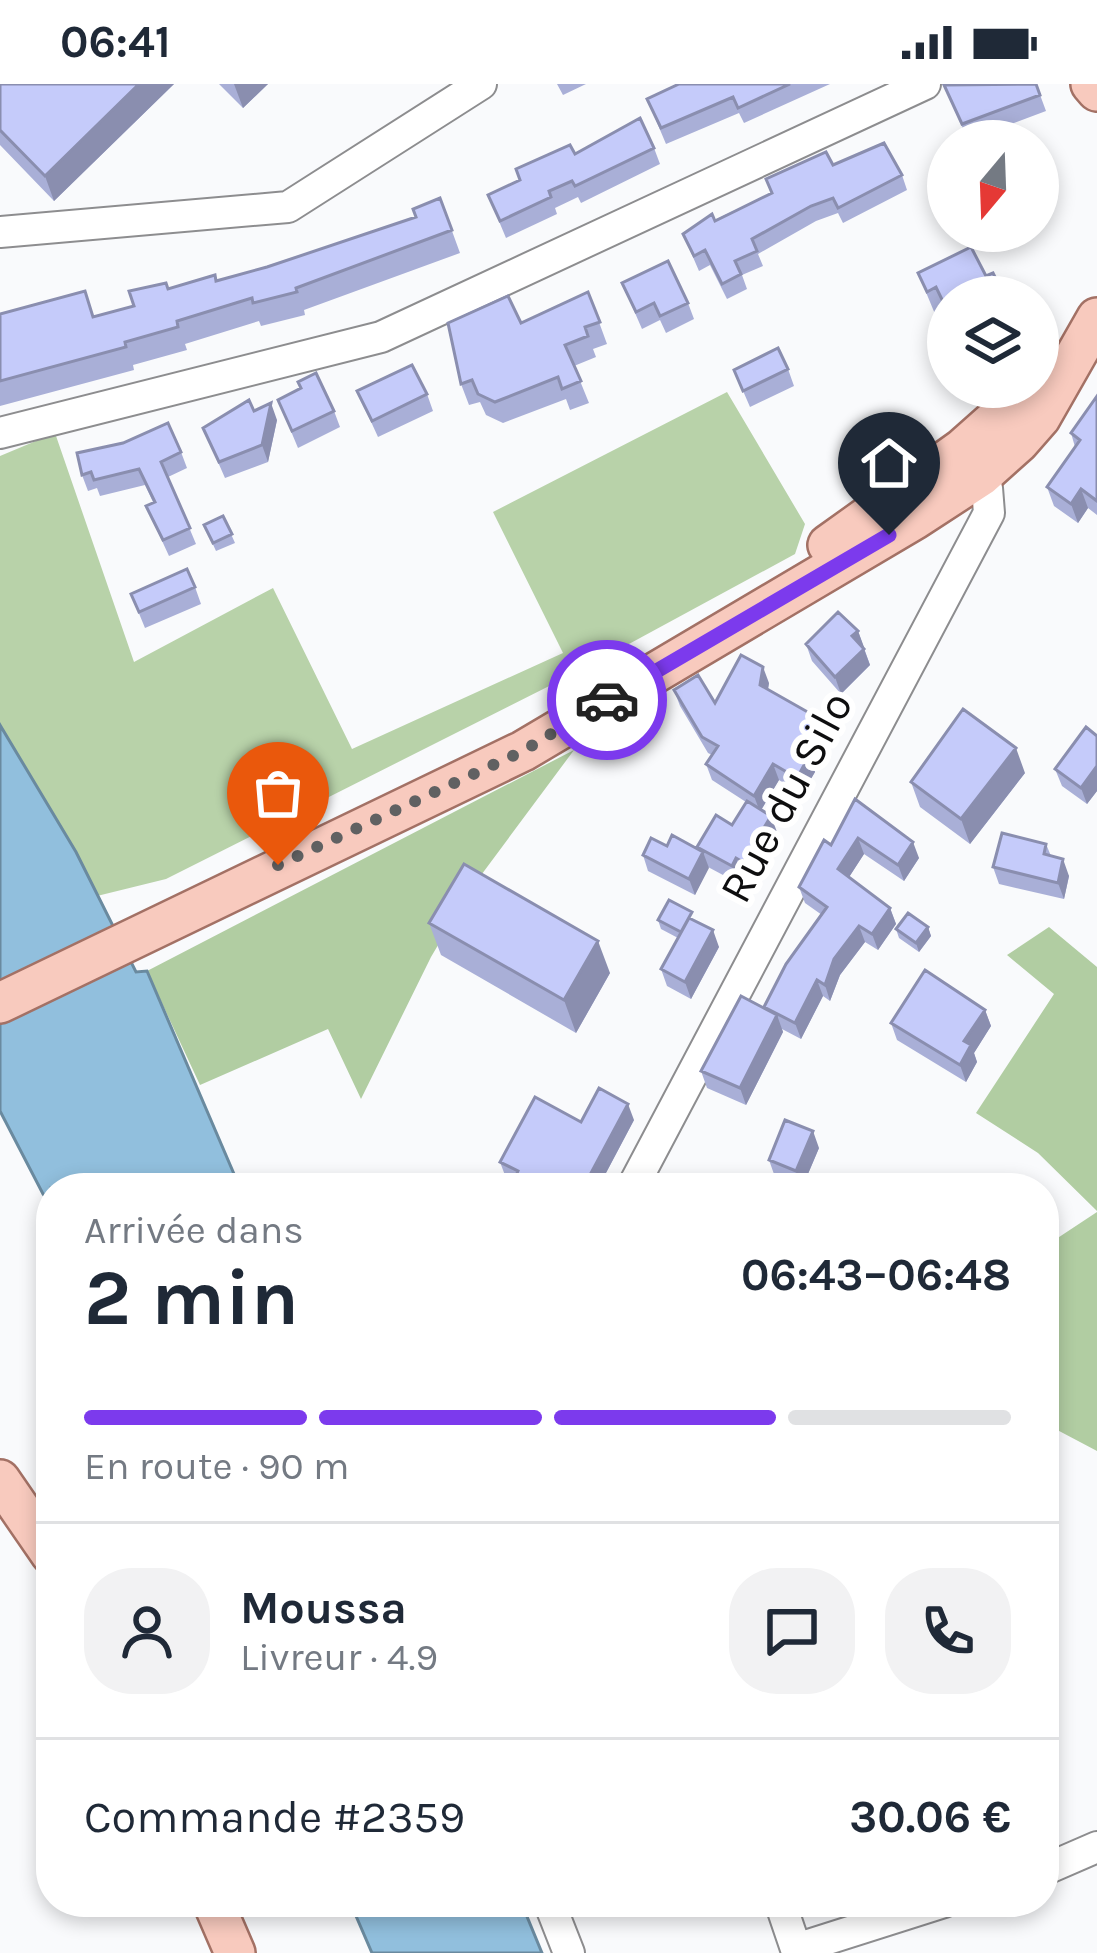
<!DOCTYPE html>
<html lang="fr">
<head>
<meta charset="utf-8">
<style>
	body { margin:0; font-family:Karla,sans-serif; background:#f2f2f3; color:#1f2937; height:100vh; display:flex; flex-direction:column; font-size:45px; white-space:nowrap }
	* { box-sizing:border-box; margin:0 }
	p { font-size:39px; color:#747a83 }
	.icon { flex:none; width:66px; height:66px; fill:none; stroke:currentColor; stroke-width:2; stroke-linecap:round; stroke-linejoin:round }
	.map { position:relative; flex:1; overflow:hidden }
	.details { position:absolute; left:36px; top:1089px; width:1023px; height:744px; display:flex; flex-direction:column; background:#fff; border-radius:48px; box-shadow:0 6px 18px #0003 }
	.details>* { flex:none }
	.needle { width:78px; rotate:199deg }
	.tools { position:absolute; left:927px; top:36px; display:grid; gap:24px }
	.tools a { display:grid; place-items:center; width:132px; height:132px; border-radius:50%; background:#fff; box-shadow:0 6px 18px #0003; font-size:60px }
	.pin { position:absolute; display:grid; place-items:center; width:102px; height:102px; color:#fff; margin:-123px -51px; border-radius:50% 50% 50% 0; rotate:-45deg; box-shadow:0 0 12px #0007 }
	.pin .icon { rotate:45deg }
	.courier { position:absolute; display:grid; place-items:center; width:120px; height:120px; margin:-60px; border:9px solid #7c3aed; border-radius:50%; background:#fff; color:#222; box-shadow:0 3px 15px #0007 }
	.headline em { font-style:normal; font-weight:700 }
	.headline div { display:flex; flex-direction:column-reverse }
	.headline { display:flex; align-items:center; justify-content:space-between; height:204px; padding:0 48px }
	h1 { font-size:78px; font-weight:700; line-height:90px }
	.bar { display:grid; grid-template-columns:repeat(4,1fr); gap:18px 12px; align-content:center; height:144px; padding:0 48px }
	.bar i { height:15px; border-radius:9px; background:#e0e1e3 }
	.bar .current { background:#7c3aed }
	.bar p { grid-column:span 4 }
	.line { display:flex; align-items:center; gap:30px; padding:0 48px; border-top:3px solid #e0e1e3 }
	.line div { flex:1 }
	.round { display:grid; place-items:center; flex:none; width:126px; height:126px; border-radius:48px; background:#f2f2f3 }
	.status { display:flex; justify-content:space-between; align-items:center; height:84px; padding:0 60px; background:#fff; direction:ltr }
	.status svg { height:33px; fill:currentColor }
	.map>svg:first-child { display:block }
	.green { fill:#b8d2a9 }
	.forest { fill:#b1cda2 }
	.water { fill:#91bfdd; stroke:#6a8a9f; stroke-width:3 }
	.lines { fill:none; stroke-linecap:round; stroke-linejoin:round }
	.minor-casing { stroke:#8d8d8f; stroke-width:34 }
	.major-casing { stroke:#a37165; stroke-width:44 }
	.minor { stroke:#fff; stroke-width:30 }
	.major { stroke:#f8cabe; stroke-width:39 }
	.wall { fill:#a9afd7 }
	.shaded-wall { fill:#8a8eaf }
	.building { fill:#c5cbfa; stroke:#8a8eaf; stroke-width:3 }
	.done { stroke:#606162; stroke-width:12; stroke-dasharray:0 21.6 }
	.route { stroke:#7c3aed; stroke-width:15 }
	.labels { text-anchor:middle; dominant-baseline:central; stroke-width:12; stroke-linejoin:round; paint-order:stroke }
	.street-label { font-size:45px; fill:#0e0e0f; stroke:#fff }
</style>
</head>
<body>
<div class="status"><b>06:41</b><svg viewBox="0 0 49 12"><path d="M0 12V9h3v3zM5 12V6h3v6zM10 12V3h3v9zM15 12V0h3v12zM26 1h20v11H26zM47 4h2v5h-2z"/></svg></div>
<div class="map">
<svg width="1097" height="1869" viewBox="0 0 1097 1869">
	<rect width="100%" height="100%" fill="#f9fafc"/>
	<path class="green" d="M 727,308 L 805,440 L 795,470 L 581,586 L 166,795 L 97,812 L 0,641 L 0,372 L 55,349 L 134,578 L 273,504 L 352,665 L 563,569 L 493,428 Z"/>
	<path class="forest" d="M 574,666 L 473,802 L 431,873 L 361,1015 L 328,945 L 200,1001 L 147,887 Z
		M 1049,843 L 1097,883 L 1097,1127 L 1038,1069 L 976,1029 L 1054,910 L 1007,871 Z
		M 1097,1128 L 1097,1367 L 1044,1339 L 1044,1163 Z"/>
	<path class="water" d="M 0,641 L 76,768 L 136,888 L 147,887 L 240,1104 L 51,1104 L 51,1121 L 43,1110 L 0,1027 Z
		M 350,1818 L 521,1818 L 542,1869 L 372,1869 Z"/>
	<g class="lines">
		<defs>
			<path id="minor" d="M 0,148 L 288,123 L 481,0
				M 0,349 L 381,253 L 925,0
				M 632,1104 L 989,429 L 987,404 L 970,376
				M 1044,1786 L 1097,1763
				M 549,1818 L 569,1869
				M 780,1818 L 796,1865 L 944,1818"/>
			<path id="major" d="M 1091,0 L 1097,7
				M 828,461 L 962,365 L 1032,303
				M 0,919 L 523,667 L 915,435 L 981,392 L 1019,358 L 1040,334 L 1097,234
				M 0,1396 L 51,1470
				M 213,1818 L 235,1869"/>
		</defs>
		<use href="#minor" class="minor-casing"/>
		<use href="#major" class="major-casing"/>
		<use href="#minor" class="minor"/>
		<use href="#major" class="major"/>
	</g>
	<path class="wall" d="M 0,0 L 174,0 L 54,117 L 0,61 Z
		M 219,0 L 268,0 L 243,24 Z
		M 557,0 L 586,0 L 563,11 Z
		M 679,0 L 830,0 L 744,39 L 739,29 L 666,60 L 647,15 Z
		M 1036,0 L 1046,27 L 968,56 L 944,1 Z
		M 654,64 L 660,80 L 581,119 L 578,113 L 555,124 L 557,130 L 506,154 L 488,111 L 575,70 Z
		M 833,81 L 902,91 L 907,106 L 843,139 L 838,129 L 816,137 L 758,170 L 763,182 L 742,191 L 747,205 L 727,215 L 710,181 L 699,187 L 683,150 L 771,110 L 766,95 Z
		M 440,114 L 460,169 L 304,226 L 305,231 L 261,242 L 259,237 L 185,260 L 187,266 L 133,281 L 134,286 L 0,322 L 0,230 L 94,233 L 134,222 L 168,205 L 217,197 L 267,183 L 416,133 Z
		M 918,189 L 948,213 L 948,234 L 944,225 L 935,230 Z
		M 622,199 L 688,219 L 694,235 L 666,249 L 660,236 L 642,245 Z
		M 588,208 L 607,260 L 593,265 L 596,273 L 574,282 L 589,319 L 570,326 L 566,315 L 503,339 L 486,331 L 480,318 L 469,321 L 461,300 L 521,239 Z
		M 788,285 L 794,302 L 750,323 L 734,286 Z
		M 301,305 L 334,327 L 340,343 L 298,364 L 278,316 Z
		M 357,307 L 427,310 L 433,327 L 378,353 Z
		M 1097,312 L 1097,431 L 1088,424 L 1078,439 L 1054,422 L 1047,403 L 1075,363 L 1071,349 Z
		M 254,327 L 277,336 L 268,378 L 225,394 L 203,344 Z
		M 181,368 L 187,384 L 168,393 L 196,460 L 169,472 L 146,422 L 153,418 L 145,401 L 100,412 L 97,404 L 88,407 L 82,391 Z
		M 223,432 L 235,459 L 216,467 L 204,441 Z
		M 195,503 L 201,520 L 145,544 L 131,510 Z
		M 858,547 L 870,581 L 841,610 L 812,577 L 806,560 Z
		M 769,599 L 768,605 L 826,652 L 811,677 L 815,688 L 802,710 L 779,696 L 761,726 L 777,748 L 749,795 L 742,791 L 738,799 L 708,783 L 695,811 L 648,787 L 643,771 L 667,762 L 697,765 L 732,741 L 746,718 L 712,696 L 706,680 L 712,671 L 708,669 L 680,622 L 674,606 L 715,619 Z
		M 1097,652 L 1097,707 L 1087,720 L 1062,702 L 1055,685 Z
		M 1025,689 L 970,760 L 920,723 L 911,698 Z
		M 855,715 L 919,774 L 904,797 L 864,770 L 849,793 L 890,824 L 896,840 L 878,866 L 865,858 L 840,891 L 830,917 L 823,912 L 801,955 L 782,945 L 783,948 L 746,1021 L 707,1004 L 701,987 L 764,924 L 822,831 L 805,819 L 799,803 L 831,761 Z
		M 1046,760 L 1051,772 L 1069,792 L 1064,815 L 999,800 L 993,783 Z
		M 658,836 L 695,837 L 719,863 L 691,915 L 667,902 L 661,885 L 678,854 L 661,845 Z
		M 429,839 L 610,889 L 576,949 L 441,871 Z
		M 928,843 L 931,852 L 919,868 L 899,854 L 896,845 Z
		M 985,926 L 991,942 L 974,969 L 977,978 L 966,998 L 897,956 L 891,939 Z
		M 634,1036 L 598,1104 L 518,1104 L 517,1100 L 506,1094 L 500,1078 L 581,1038 Z
		M 819,1064 L 802,1104 L 775,1093 L 769,1076 Z"/>
	<path class="shaded-wall" d="M 139,0 L 174,0 L 54,117 L 45,92 Z
		M 234,0 L 268,0 L 243,24 Z
		M 271,319 L 277,336 L 268,378 L 262,361 Z
		M 1081,405 L 1088,424 L 1078,439 L 1071,420 Z
		M 858,547 L 864,563 L 858,569 L 852,552 Z
		M 864,565 L 870,581 L 841,610 L 835,593 Z
		M 763,583 L 769,599 L 766,617 L 760,601 Z
		M 820,635 L 826,652 L 811,677 L 815,688 L 802,710 L 797,694 L 802,667 Z
		M 1016,664 L 1025,689 L 970,760 L 961,735 Z
		M 773,680 L 779,696 L 760,728 L 754,712 Z
		M 1097,682 L 1097,707 L 1087,720 L 1081,704 Z
		M 771,732 L 777,748 L 749,795 L 743,778 Z
		M 858,754 L 864,770 L 844,801 L 838,785 Z
		M 913,758 L 919,774 L 904,797 L 898,781 Z
		M 703,768 L 709,784 L 695,811 L 689,795 Z
		M 736,774 L 742,791 L 738,799 L 732,782 Z
		M 1063,775 L 1069,792 L 1064,815 L 1058,799 Z
		M 890,824 L 896,840 L 878,866 L 872,850 Z
		M 859,842 L 865,858 L 840,891 L 830,917 L 825,901 L 834,875 Z
		M 928,843 L 931,852 L 919,868 L 916,859 Z
		M 713,846 L 719,863 L 691,915 L 685,898 Z
		M 598,857 L 610,889 L 576,949 L 564,916 Z
		M 817,896 L 823,912 L 801,955 L 795,939 Z
		M 985,926 L 991,942 L 974,969 L 977,978 L 966,998 L 960,981 L 964,957 Z
		M 777,931 L 783,948 L 746,1021 L 740,1004 Z
		M 628,1020 L 634,1036 L 598,1104 L 583,1104 Z
		M 813,1047 L 819,1064 L 802,1104 L 796,1087 Z"/>
	<path class="building" d="M 0,0 L 139,0 L 45,92 L 0,46 Z
		M 679,0 L 790,0 L 738,24 L 733,13 L 661,44 L 647,15 Z
		M 1036,0 L 1040,11 L 962,40 L 944,1 Z
		M 640,34 L 654,64 L 575,102 L 572,97 L 549,107 L 551,113 L 500,137 L 488,111 L 520,96 L 516,85 L 570,61 L 575,70 Z
		M 884,59 L 902,91 L 838,124 L 833,114 L 811,122 L 752,155 L 757,167 L 735,177 L 741,190 L 722,200 L 705,166 L 694,172 L 683,150 L 712,130 L 715,137 L 772,109 L 766,95 L 826,68 L 833,81 Z
		M 440,114 L 452,146 L 296,204 L 297,208 L 253,219 L 252,214 L 177,237 L 178,243 L 125,258 L 126,263 L 0,297 L 0,230 L 85,207 L 93,233 L 134,222 L 129,207 L 166,199 L 168,205 L 215,191 L 216,197 L 267,183 L 416,133 L 413,125 Z
		M 971,163 L 986,192 L 993,189 L 1005,213 L 948,213 L 947,226 L 936,203 L 927,208 L 918,189 Z
		M 668,177 L 688,219 L 660,232 L 654,219 L 636,228 L 622,199 Z
		M 588,208 L 600,238 L 585,243 L 588,252 L 565,261 L 581,297 L 562,305 L 558,293 L 495,318 L 478,310 L 472,296 L 461,300 L 448,239 L 508,212 L 521,239 Z
		M 778,264 L 788,285 L 743,307 L 734,286 Z
		M 412,281 L 427,310 L 372,337 L 357,307 Z
		M 316,289 L 334,327 L 292,347 L 278,316 L 301,304 L 298,298 Z
		M 1097,312 L 1097,417 L 1081,405 L 1071,420 L 1047,403 L 1080,356 L 1071,349 Z
		M 249,316 L 254,327 L 271,319 L 262,361 L 219,378 L 203,344 Z
		M 168,339 L 181,368 L 161,378 L 190,444 L 163,456 L 146,422 L 155,418 L 139,385 L 94,396 L 91,388 L 82,391 L 77,369 L 123,359 Z
		M 223,432 L 232,450 L 213,459 L 204,441 Z
		M 187,485 L 195,503 L 139,528 L 131,510 Z
		M 838,528 L 858,547 L 852,552 L 864,565 L 835,593 L 806,560 Z
		M 741,571 L 763,583 L 760,601 L 820,635 L 802,667 L 809,672 L 797,694 L 773,680 L 754,712 L 706,680 L 718,662 L 702,653 L 674,606 L 698,591 L 715,619 Z
		M 963,625 L 1016,664 L 961,735 L 911,698 Z
		M 1086,643 L 1097,652 L 1097,682 L 1081,704 L 1055,685 Z
		M 855,715 L 913,758 L 898,781 L 858,754 L 838,785 L 890,824 L 872,850 L 859,842 L 834,875 L 825,901 L 817,896 L 795,939 L 764,923 L 786,880 L 827,823 L 799,803 L 824,756 L 831,761 Z
		M 747,717 L 771,732 L 743,778 L 736,774 L 732,782 L 697,763 L 716,731 L 732,741 Z
		M 1002,749 L 1046,760 L 1044,770 L 1063,775 L 1058,799 L 993,783 Z
		M 672,751 L 703,768 L 689,795 L 643,771 L 651,754 L 667,762 Z
		M 464,780 L 598,857 L 564,916 L 429,839 Z
		M 669,816 L 692,828 L 681,848 L 658,836 Z
		M 908,829 L 928,843 L 916,859 L 896,845 Z
		M 689,834 L 713,846 L 685,898 L 661,885 Z
		M 925,886 L 985,926 L 964,957 L 971,961 L 960,981 L 891,939 Z
		M 741,912 L 777,931 L 740,1004 L 701,987 Z
		M 599,1004 L 628,1020 L 583,1104 L 523,1104 L 525,1100 L 515,1094 L 518,1087 L 500,1078 L 535,1013 L 581,1038 Z
		M 785,1036 L 813,1047 L 796,1087 L 769,1076 Z"/>
	<g class="lines">
		<path class="done" d="M 278,781 L 523,667 L 607,616"/>
		<path class="route" d="M 607,616 L 889,451"/>
	</g>
	<g class="labels">
		<g class="street-label">
			<text transform="translate(786 713) rotate(-62)">Rue du Silo</text>
		</g>
	</g>
</svg>
<div class="tools">
<a><svg class="needle" viewBox="-14 -14 28 28"><path d="M0-13l5 13h-10z" fill="#e53935"/><path d="M0 13l5-13h-10z" fill="#747a83"/></svg></a>
<a><svg class="icon" aria-label="layers" viewBox="0 0 24 24"><path d="M12 4l9 5-9 5-9-5zM3 14l9 5 9-5"/></svg></a>
</div>
<div class="pin" style="left:278px;top:781px;background:#ea580c"><svg class="icon" aria-label="bag" viewBox="0 0 24 24"><path d="M5 8h14l-1 12H6zM9 8a3 3 0 0 1 6 0"/></svg></div>
<div class="pin" style="left:889px;top:451px;background:#1f2937"><svg class="icon" aria-label="home" viewBox="0 0 24 24"><path d="M3 11l9-7 9 7M6 9v11h12V9"/></svg></div>
<div class="courier" style="left:607px;top:616px"><svg class="icon" aria-label="car" viewBox="0 0 24 24"><path d="M5 17H2v-5l4-1 3-4h7l3 4 3 1v5h-3M9 17h6M6 11h13"/><circle cx="7" cy="17" r="2"/><circle cx="17" cy="17" r="2"/></svg></div>
<section class="details">
<div class="headline"><div><h1>2 min</h1><p>Arrivée dans</p></div><em>06:43–06:48</em></div>
<div class="bar"><i class="current"></i><i class="current"></i><i class="current"></i><i></i><p>En route · 90 m</p></div>
<div class="line" style="height:216px"><a class="round"><svg class="icon" aria-label="person" viewBox="0 0 24 24"><circle cx="12" cy="8" r="4"/><path d="M4 21q1-7 8-7t8 7"/></svg></a><div><b>Moussa</b><p>Livreur · 4.9</p></div><a class="round"><svg class="icon" aria-label="chat" viewBox="0 0 24 24"><path d="M4 5h16v11H9l-5 4z"/></svg></a><a class="round"><svg class="icon" aria-label="phone" viewBox="0 0 24 24"><path d="M5 4h4l2 5-3 2q2 4 5 5l2-3 5 2v4C11 20 4 13 5 4z"/></svg></a></div>
<div class="line" style="height:156px"><div>Commande #2359</div><b>30.06 €</b></div>
</section>
</div>
</body>
</html>
